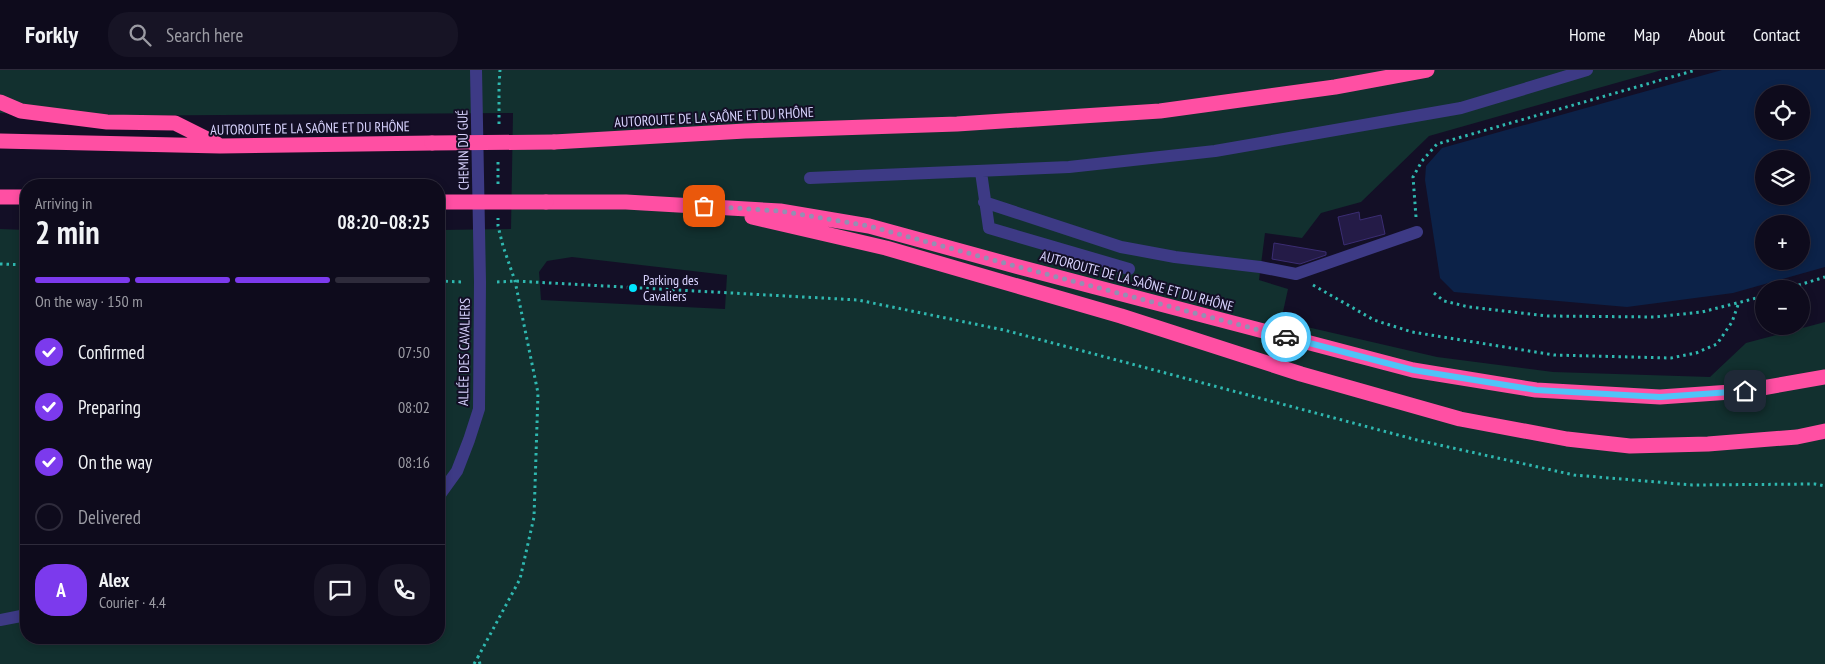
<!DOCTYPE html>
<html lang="en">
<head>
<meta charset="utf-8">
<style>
	body { margin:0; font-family:"PT Sans Narrow",sans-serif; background:#171425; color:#f1f3f6; height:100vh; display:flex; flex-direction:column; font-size:19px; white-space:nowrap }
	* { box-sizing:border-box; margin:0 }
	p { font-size:16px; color:#9b9ba3 }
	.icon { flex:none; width:28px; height:28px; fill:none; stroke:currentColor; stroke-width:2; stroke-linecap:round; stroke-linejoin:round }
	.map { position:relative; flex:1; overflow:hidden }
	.side { position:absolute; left:20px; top:109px; width:425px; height:465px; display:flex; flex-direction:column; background:#0e0b1c; border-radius:20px; box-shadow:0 2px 8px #0003,0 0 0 1px #2e2b3b }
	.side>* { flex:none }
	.controls { position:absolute; left:1755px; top:15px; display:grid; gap:10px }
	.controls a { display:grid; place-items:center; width:55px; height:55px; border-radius:50%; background:#0e0b1c; box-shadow:0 2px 8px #0003,0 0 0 1px #2e2b3b; font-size:25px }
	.pin { position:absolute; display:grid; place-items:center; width:42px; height:42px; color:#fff; margin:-21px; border-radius:10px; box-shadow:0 2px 8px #0006 }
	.courier { position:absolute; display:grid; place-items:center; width:50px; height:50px; margin:-25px; border:4px solid #4fc3f7; border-radius:50%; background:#fff; color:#222; box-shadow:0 1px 6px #0007 }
	.overview em { font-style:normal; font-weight:600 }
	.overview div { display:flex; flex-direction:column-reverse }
	.overview { display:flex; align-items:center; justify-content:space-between; height:85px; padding:0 15px }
	h1 { font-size:32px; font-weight:600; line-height:38px }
	.bar { display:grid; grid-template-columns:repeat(4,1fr); gap:8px 5px; align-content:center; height:60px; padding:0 15px }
	.bar i { height:6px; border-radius:4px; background:#2e2b3b }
	.bar .selected { background:#7c3aed }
	.bar p { grid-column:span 4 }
	.line { display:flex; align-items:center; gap:12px; padding:0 15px; border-top:1px solid #2e2b3b }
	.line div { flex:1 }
	.round { display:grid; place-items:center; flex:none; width:52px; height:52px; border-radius:20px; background:#171425 }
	ol { padding:0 15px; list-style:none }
	li { display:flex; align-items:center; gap:15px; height:55px }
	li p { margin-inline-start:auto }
	li .icon { padding:5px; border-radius:50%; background:#7c3aed; color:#fff; stroke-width:4 }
	li:last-child { color:#9b9ba3 }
	li i { width:28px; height:28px; border:2px solid #2e2b3b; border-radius:50% }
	header { display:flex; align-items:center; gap:30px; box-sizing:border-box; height:70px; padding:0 25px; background:#0e0b1c; border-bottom:1px solid #2e2b3b }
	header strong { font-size:24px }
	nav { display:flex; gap:28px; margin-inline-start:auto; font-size:18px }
	.search { width:350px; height:45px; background:#171425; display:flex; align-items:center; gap:12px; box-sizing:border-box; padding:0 18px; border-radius:20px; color:#9b9ba3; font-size:19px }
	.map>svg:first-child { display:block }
	.green { fill:#12302f; fill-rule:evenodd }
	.water { fill:#0c2248; fill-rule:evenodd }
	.building { fill:#241b47; stroke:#3b2d73 }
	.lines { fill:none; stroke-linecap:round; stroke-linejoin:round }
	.path { stroke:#2fb8b0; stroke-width:3; stroke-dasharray:2.5 4; stroke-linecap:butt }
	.minor { stroke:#3d3a85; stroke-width:12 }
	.highway { stroke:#ff4fa3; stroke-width:15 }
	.highway-bridge { stroke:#ff4fa3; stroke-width:15 }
	.done { stroke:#948fb3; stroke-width:5; stroke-dasharray:0 9 }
	.route { stroke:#4fc3f7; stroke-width:6 }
	.poi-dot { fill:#00e5ff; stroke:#130f26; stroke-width:2 }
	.labels { text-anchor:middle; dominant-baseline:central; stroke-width:4; stroke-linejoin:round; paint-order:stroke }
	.street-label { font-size:14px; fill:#d9d4ff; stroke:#130f26 }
	.poi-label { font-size:14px; fill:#d9d4ff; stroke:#130f26; text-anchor:start }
</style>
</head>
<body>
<header>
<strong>Forkly</strong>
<div class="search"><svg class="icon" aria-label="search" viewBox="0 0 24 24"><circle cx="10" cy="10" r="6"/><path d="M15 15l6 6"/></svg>Search here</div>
<nav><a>Home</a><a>Map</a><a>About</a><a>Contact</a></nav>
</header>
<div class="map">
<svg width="1825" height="594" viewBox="0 0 1825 594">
	<rect width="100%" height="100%" fill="#130f26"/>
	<path class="green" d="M 0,0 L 1662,0 L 1429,66 L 1361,132 L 1321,143 L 1302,168 L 1265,163 L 1259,210 L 1288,219 L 1281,251 L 1437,287 L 1553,302 L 1710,307 L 1746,273 L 1825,252 L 1825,594 L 0,594 L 0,159 L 26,160 L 26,568 L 439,568 L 439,160 L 511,159 L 513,43 L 83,46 L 0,43 ZM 572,187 L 727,205 L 725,239 L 541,230 L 539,202 L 547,191 Z"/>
	<path class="water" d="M 1722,0 L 1825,0 L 1825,197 L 1733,223 L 1627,237 L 1454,222 L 1440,208 L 1425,110 L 1426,96 L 1442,78 ZM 1764,24 L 1801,24 L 1801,61 L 1764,61 ZM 1764,89 L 1801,89 L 1801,126 L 1764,126 ZM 1764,154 L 1801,154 L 1801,191 L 1764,191 Z"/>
	<path class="building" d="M 1359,142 L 1360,150 L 1381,145 L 1385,164 L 1344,175 L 1338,147 Z
		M 1274,173 L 1326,182 L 1326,185 L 1300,194 L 1272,189 Z"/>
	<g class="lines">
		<path class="path" d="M 499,54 L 499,16 L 500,0
			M 498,114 L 498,91
			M 1416,147 L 1413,107 L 1422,91 L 1437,74 L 1696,0
			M 0,194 L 26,195
			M 439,211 L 463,212
			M 497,212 L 515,211 L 858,230 L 1004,260 L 1417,370 L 1574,405 L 1692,415 L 1815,414 L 1825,416
			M 1313,215 L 1374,250 L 1412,262 L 1554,285 L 1671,288 L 1696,283 L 1717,274 L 1732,252 L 1739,232
			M 1786,219 L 1825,207
			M 1434,223 L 1444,231 L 1469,237 L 1548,246 L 1654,247 L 1702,242 L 1764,226
			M 474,594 L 478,587
			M 480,594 L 478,587 L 520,509 L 534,447 L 538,323 L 515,211 L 503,176 L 498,156 L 498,148"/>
		<path class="minor" d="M 981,102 L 989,158 L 1129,199
			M 810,108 L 1069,97 L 1215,81 L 1461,38 L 1587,0
			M 984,132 L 1121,177 L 1175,187 L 1260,197 L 1296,204 L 1417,162
			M 439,426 L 457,401 L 469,370 L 479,339 L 480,212 L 476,0
			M 0,550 L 26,545"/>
		<path class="highway" d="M 0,32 L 21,41 L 107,52 L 175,53 L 217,74
			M 0,71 L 220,76 L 432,73
			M 554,72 L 745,61 L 957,54 L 1160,41 L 1335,17 L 1427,0
			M 0,127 L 26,127
			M 546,132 L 626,132 L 780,141 L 869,156 L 1019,197 L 1413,300 L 1536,320 L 1660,327 L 1745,321 L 1825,307
			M 752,147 L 886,178 L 1121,246 L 1301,304 L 1460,349 L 1567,369 L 1630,376 L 1708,374 L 1797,367 L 1825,361"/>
		<path class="highway-bridge" d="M 432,73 L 554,72
			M 439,132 L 546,132"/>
	</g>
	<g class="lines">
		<path class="done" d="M 704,136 L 780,141 L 869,156 L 1019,197 L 1286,267"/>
		<path class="route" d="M 1286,267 L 1413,300 L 1536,320 L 1660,327 L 1745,321"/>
	</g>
	<circle class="poi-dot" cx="633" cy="218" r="5"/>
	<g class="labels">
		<g class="street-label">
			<text transform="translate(714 47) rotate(-3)">AUTOROUTE DE LA SAÔNE ET DU RHÔNE</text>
			<text transform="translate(310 58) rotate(-1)">AUTOROUTE DE LA SAÔNE ET DU RHÔNE</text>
			<text transform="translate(463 80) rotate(-91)">CHEMIN DU GUÉ</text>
			<text transform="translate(1137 211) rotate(15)">AUTOROUTE DE LA SAÔNE ET DU RHÔNE</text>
			<text transform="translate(464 282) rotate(-89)">ALLÉE DES CAVALIERS</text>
		</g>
		<g class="poi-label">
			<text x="643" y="210">Parking des<tspan x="643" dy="16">Cavaliers</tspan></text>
		</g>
	</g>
</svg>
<div class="controls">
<a><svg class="icon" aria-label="locate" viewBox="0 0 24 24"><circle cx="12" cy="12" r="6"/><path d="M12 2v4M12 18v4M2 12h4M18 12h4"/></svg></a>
<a><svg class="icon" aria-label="layers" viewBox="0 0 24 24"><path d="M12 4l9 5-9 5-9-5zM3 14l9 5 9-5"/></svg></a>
<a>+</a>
<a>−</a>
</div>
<div class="pin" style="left:704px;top:136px;background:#ea580c"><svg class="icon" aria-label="bag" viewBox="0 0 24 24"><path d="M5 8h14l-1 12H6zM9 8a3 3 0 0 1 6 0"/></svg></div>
<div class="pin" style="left:1745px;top:321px;background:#1f2937"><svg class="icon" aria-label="home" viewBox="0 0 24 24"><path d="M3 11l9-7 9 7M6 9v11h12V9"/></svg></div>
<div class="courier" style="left:1286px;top:267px"><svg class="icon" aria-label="car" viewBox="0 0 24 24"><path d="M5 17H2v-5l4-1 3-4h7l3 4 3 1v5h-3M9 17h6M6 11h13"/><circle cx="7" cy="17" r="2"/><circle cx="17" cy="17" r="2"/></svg></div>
<section class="side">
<div class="overview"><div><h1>2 min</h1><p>Arriving in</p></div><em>08:20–08:25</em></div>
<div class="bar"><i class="selected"></i><i class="selected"></i><i class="selected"></i><i></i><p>On the way · 150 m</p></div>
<ol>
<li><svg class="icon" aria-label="check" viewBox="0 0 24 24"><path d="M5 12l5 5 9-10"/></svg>Confirmed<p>07:50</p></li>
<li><svg class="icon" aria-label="check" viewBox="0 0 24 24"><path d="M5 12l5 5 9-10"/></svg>Preparing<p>08:02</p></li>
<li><svg class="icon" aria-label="check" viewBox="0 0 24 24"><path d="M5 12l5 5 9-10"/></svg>On the way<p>08:16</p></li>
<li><i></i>Delivered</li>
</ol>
<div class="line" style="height:90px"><b class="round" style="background:#7c3aed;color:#fff">A</b><div><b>Alex</b><p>Courier · 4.4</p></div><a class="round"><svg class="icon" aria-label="chat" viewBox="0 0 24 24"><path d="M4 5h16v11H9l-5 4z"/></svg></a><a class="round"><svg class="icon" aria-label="phone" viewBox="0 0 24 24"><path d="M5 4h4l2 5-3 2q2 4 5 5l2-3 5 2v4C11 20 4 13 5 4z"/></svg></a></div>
</section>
</div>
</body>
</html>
